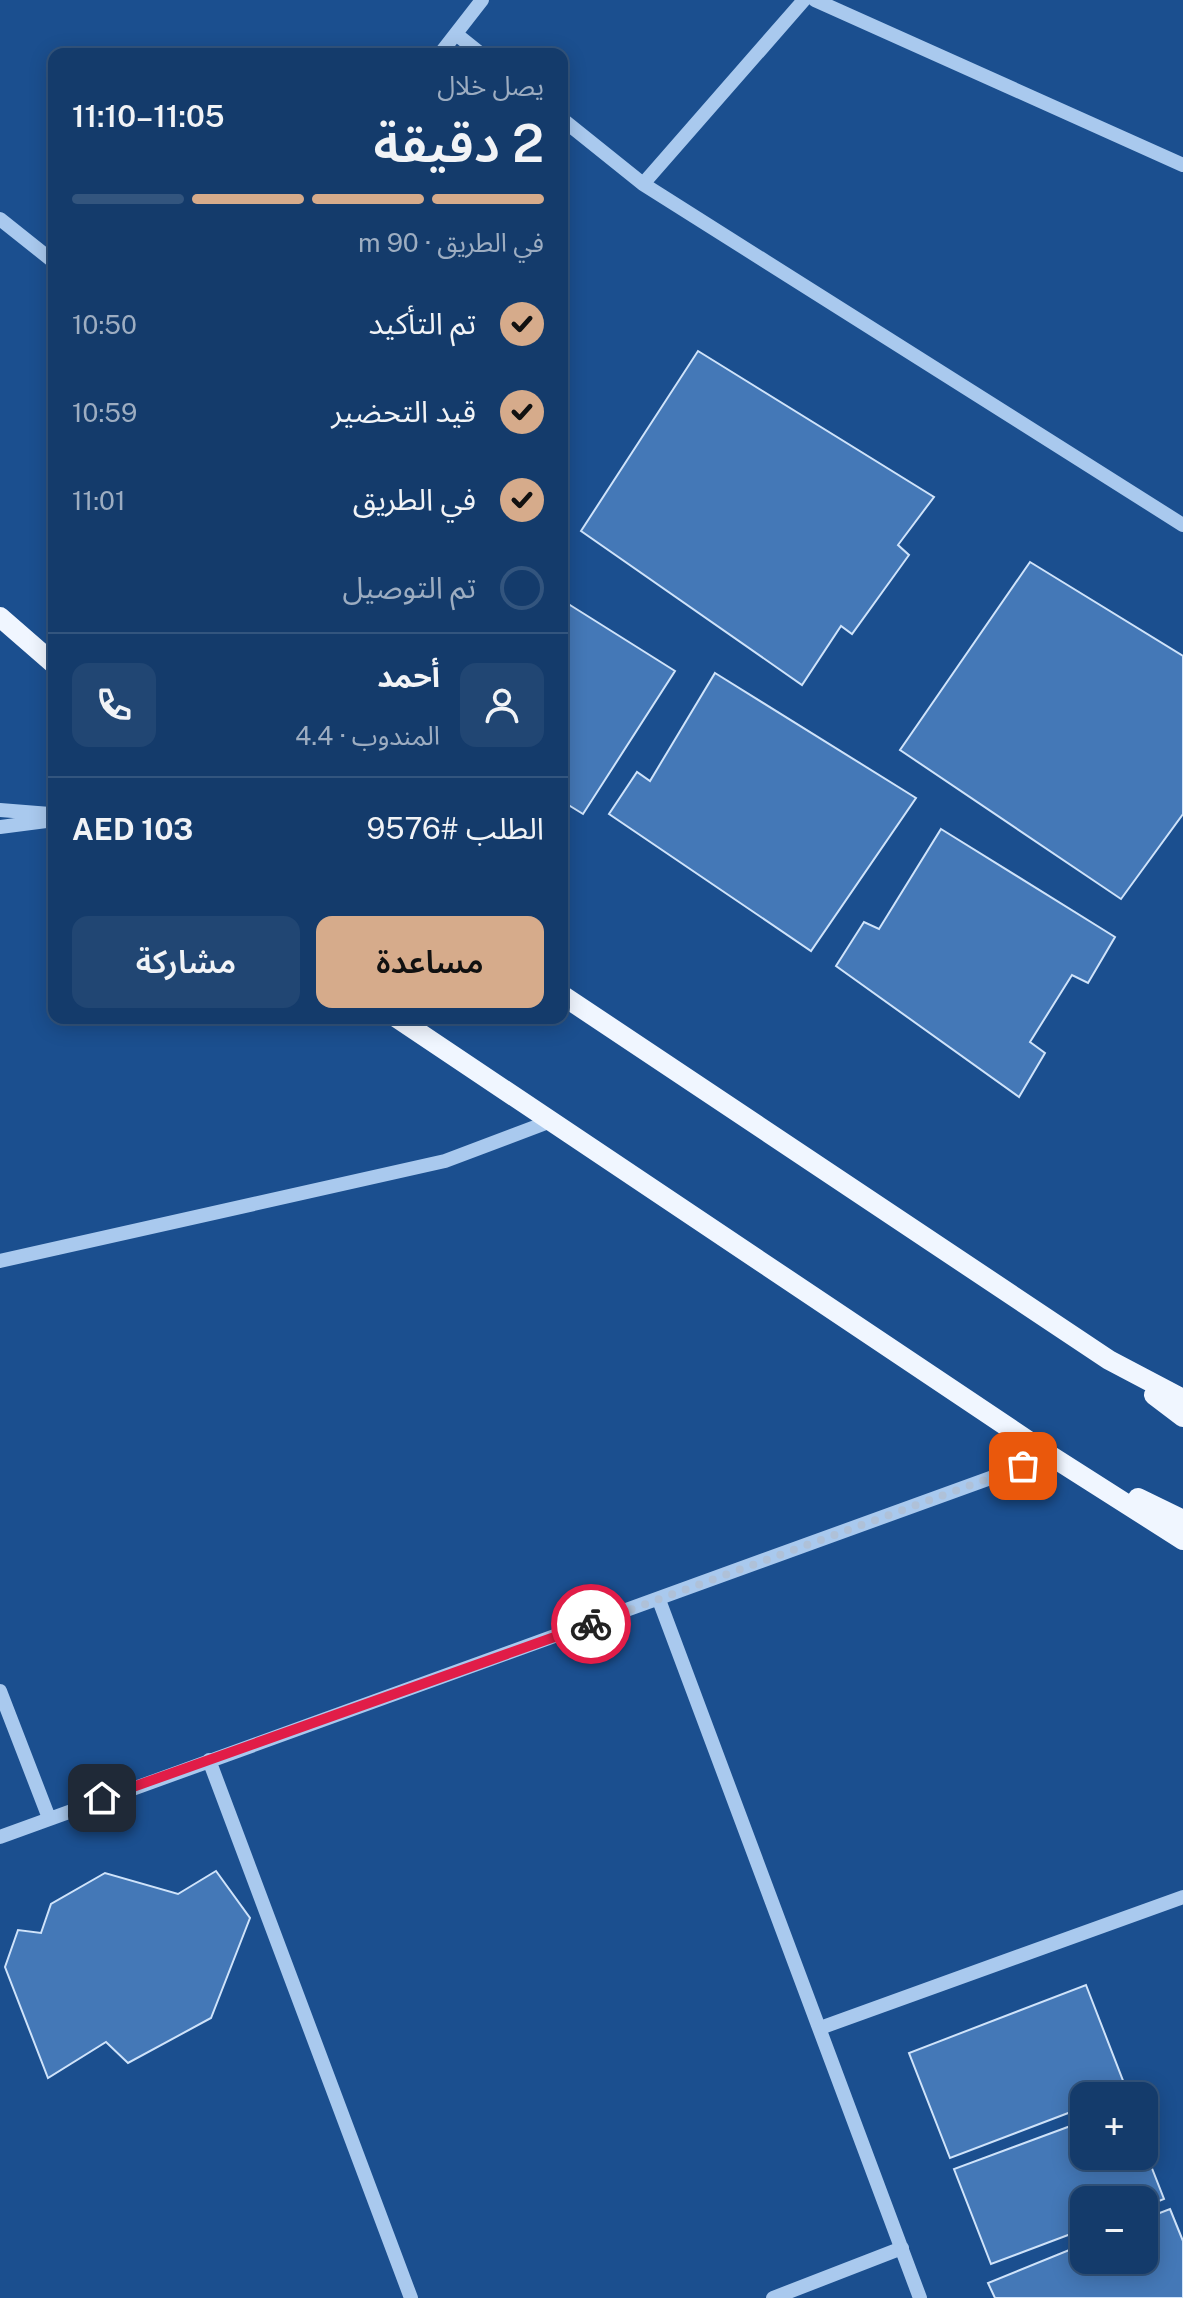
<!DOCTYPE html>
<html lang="ar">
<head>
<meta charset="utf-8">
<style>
	body { margin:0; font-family:"Public Sans","Noto Sans Arabic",sans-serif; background:#214673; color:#f1f3f6; direction:rtl; height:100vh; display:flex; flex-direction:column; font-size:30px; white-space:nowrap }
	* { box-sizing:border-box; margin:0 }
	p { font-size:26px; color:#9dadc1 }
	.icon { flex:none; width:44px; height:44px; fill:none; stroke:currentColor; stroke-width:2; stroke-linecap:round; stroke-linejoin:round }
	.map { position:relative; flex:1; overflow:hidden; direction:ltr }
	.sheet { position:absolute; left:48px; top:48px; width:520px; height:976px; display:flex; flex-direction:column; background:#143b6b; border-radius:16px; box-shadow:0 4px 20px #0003,0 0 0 2px #33557e; direction:rtl }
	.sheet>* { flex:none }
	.controls { position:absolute; left:1070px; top:2082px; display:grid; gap:16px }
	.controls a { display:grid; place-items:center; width:88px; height:88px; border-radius:16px; background:#143b6b; box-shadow:0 4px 20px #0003,0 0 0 2px #33557e; font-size:40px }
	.pin { position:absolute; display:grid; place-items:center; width:68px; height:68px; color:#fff; margin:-34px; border-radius:16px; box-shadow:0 4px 12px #0006 }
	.courier { position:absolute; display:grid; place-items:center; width:80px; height:80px; margin:-40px; border:6px solid #e11d48; border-radius:50%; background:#fff; color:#222; box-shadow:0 2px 10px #0007 }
	.summary em { font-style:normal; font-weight:600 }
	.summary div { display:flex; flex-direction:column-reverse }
	.summary { display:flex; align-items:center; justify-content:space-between; height:136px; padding:0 24px }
	h1 { font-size:52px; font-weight:600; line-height:60px }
	.bar { display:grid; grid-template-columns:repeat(4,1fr); gap:12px 8px; align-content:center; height:96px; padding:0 24px }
	.bar i { height:10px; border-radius:6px; background:#33557e }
	.bar .on { background:#d6ab8b }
	.bar p { grid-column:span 4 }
	.line { display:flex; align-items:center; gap:20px; padding:0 24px; border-top:2px solid #33557e }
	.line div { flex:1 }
	.round { display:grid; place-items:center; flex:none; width:84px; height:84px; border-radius:16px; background:#214673 }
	ol { padding:0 24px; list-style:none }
	li { display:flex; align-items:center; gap:24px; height:88px }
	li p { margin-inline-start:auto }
	li .icon { padding:8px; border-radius:50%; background:#d6ab8b; color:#111; stroke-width:4 }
	li:last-child { color:#9dadc1 }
	li i { width:44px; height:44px; border:4px solid #33557e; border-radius:50% }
	.action { display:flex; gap:16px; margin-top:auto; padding:16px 24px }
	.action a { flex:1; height:92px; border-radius:16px; background:#d6ab8b; color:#111; font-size:32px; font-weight:600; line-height:92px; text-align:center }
	.action a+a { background:#214673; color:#f1f3f6 }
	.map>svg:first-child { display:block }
	.building { fill:#4478b7; stroke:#cfe3fa; stroke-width:2 }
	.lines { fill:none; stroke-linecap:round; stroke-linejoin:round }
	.minor { stroke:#a9c9ee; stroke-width:14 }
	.major { stroke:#f0f6ff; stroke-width:20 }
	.done { stroke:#afc1d8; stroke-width:8; stroke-dasharray:0 14.4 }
	.route { stroke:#e11d48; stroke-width:10 }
</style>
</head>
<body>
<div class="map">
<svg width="1183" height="2298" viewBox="0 0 1183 2298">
	<rect width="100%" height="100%" fill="#1b4f8f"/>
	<path class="building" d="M 698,351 L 934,497 L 898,545 L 909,555 L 852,634 L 841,626 L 802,685 L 581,531 Z
		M 1030,562 L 1183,656 L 1183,814 L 1121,899 L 900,750 Z
		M 562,600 L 675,671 L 583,814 L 562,801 Z
		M 715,673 L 916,798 L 811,951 L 609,814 L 637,772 L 650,781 Z
		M 941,829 L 1115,937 L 1088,983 L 1072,975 L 1030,1042 L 1045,1053 L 1019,1097 L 836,966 L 864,922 L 879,929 Z
		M 216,1871 L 250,1918 L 211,2018 L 128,2063 L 106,2042 L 48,2078 L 5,1967 L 18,1930 L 41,1933 L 51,1904 L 105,1873 L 178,1894 Z
		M 1086,1985 L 1127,2091 L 1113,2096 L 1084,2096 L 1084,2107 L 950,2158 L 909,2053 Z
		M 1084,2121 L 1084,2156 L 1144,2156 L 1144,2148 L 1164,2199 L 1144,2207 L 1144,2200 L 1084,2200 L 1084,2229 L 991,2264 L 954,2169 Z
		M 1170,2209 L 1183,2241 L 1183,2298 L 995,2298 L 988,2283 L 1084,2244 L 1084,2260 L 1144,2260 L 1144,2219 Z"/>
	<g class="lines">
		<path class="minor" d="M 815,0 L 1183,165
			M 456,34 L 481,54
			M 440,54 L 482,0
			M 562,119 L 643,184 L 1183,525
			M 643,184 L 804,0
			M 0,219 L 54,262
			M 0,810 L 50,814
			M 0,827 L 54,820
			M 0,1261 L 445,1161 L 551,1121
			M 659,1600 L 920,2298
			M 0,1691 L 49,1818
			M 209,1760 L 411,2298
			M 0,1837 L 1051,1456
			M 820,2028 L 1183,1897
			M 773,2298 L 902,2248"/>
		<path class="major" d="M 0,617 L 54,664
			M 562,995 L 1109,1360 L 1183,1399
			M 397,1018 L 1051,1456 L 1183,1540
			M 1154,1395 L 1183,1417
			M 1138,1498 L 1183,1520"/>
	</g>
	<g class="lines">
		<path class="done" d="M 591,1624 L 1023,1466"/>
		<path class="route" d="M 102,1798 L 591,1624"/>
	</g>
</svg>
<div class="controls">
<a>+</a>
<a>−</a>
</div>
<div class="pin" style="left:1023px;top:1466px;background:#ea580c"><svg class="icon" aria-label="bag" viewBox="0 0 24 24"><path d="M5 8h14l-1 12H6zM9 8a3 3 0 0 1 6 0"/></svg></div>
<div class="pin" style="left:102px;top:1798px;background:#1f2937"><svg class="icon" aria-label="home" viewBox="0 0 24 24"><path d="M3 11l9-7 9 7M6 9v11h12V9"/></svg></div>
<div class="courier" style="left:591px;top:1624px"><svg class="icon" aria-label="bike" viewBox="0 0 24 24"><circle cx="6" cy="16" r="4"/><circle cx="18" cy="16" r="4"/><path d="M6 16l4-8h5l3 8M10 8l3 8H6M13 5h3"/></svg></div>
<section class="sheet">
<div class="summary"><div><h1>2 دقيقة</h1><p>يصل خلال</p></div><em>11:05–11:10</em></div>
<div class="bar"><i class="on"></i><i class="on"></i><i class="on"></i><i></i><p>في الطريق · 90 m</p></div>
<ol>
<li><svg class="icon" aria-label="check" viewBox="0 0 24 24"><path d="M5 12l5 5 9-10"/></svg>تم التأكيد<p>10:50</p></li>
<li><svg class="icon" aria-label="check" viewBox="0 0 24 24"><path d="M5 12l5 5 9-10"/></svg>قيد التحضير<p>10:59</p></li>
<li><svg class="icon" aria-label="check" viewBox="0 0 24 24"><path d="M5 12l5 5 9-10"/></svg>في الطريق<p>11:01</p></li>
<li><i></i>تم التوصيل</li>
</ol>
<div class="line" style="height:144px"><a class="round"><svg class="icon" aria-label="person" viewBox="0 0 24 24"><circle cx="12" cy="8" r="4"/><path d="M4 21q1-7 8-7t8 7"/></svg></a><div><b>أحمد</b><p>المندوب · 4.4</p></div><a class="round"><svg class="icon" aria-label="phone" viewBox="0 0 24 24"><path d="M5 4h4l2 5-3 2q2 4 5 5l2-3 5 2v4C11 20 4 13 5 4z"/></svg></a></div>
<div class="line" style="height:104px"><div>الطلب #9576</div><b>AED 103</b></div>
<div class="action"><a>مساعدة</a><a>مشاركة</a></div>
</section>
</div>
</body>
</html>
